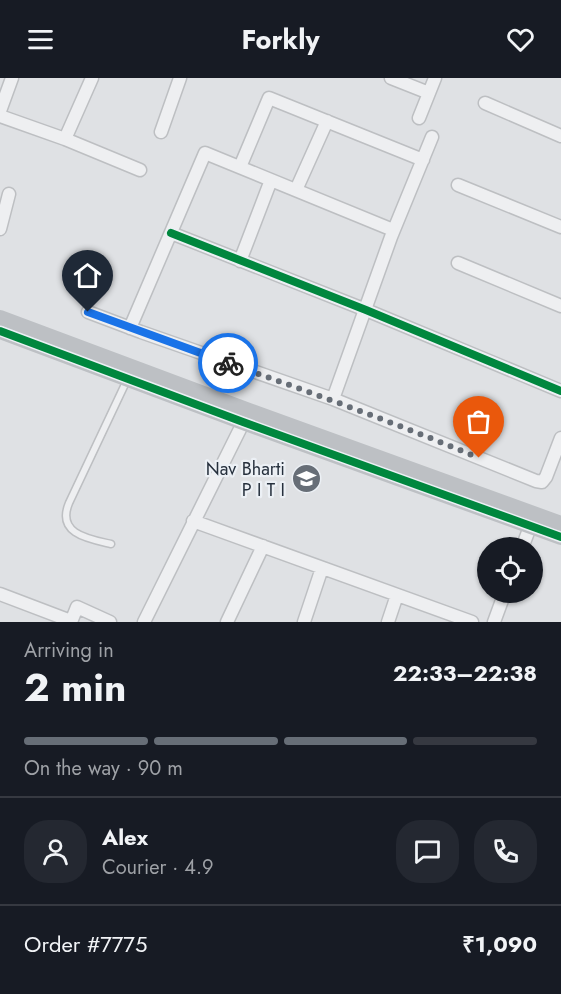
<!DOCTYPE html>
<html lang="en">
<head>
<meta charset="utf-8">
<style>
	body { margin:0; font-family:Jost,sans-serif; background:#242831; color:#f1f3f6; height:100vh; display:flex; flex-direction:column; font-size:22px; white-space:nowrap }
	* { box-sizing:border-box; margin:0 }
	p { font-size:20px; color:#9ea1a6 }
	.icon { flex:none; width:33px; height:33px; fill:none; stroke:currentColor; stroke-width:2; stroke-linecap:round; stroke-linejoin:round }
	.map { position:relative; height:544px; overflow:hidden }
	.side { display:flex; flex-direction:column; background:#171b24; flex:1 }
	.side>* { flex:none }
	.buttons { position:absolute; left:477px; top:459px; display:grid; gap:12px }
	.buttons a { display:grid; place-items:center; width:66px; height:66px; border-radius:50%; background:#171b24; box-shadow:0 2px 4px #0004; font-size:30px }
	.pin { position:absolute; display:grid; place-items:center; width:51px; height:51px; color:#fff; margin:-62px -26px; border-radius:50% 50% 50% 0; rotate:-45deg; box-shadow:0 0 6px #0007 }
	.pin .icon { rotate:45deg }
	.courier { position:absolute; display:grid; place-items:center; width:60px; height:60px; margin:-30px; border:4px solid #1a73e8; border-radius:50%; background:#fff; color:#222; box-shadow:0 2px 8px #0007 }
	.summary em { font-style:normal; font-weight:700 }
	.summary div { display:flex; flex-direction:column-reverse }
	.summary { display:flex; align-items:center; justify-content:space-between; height:102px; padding:0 24px }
	h1 { font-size:39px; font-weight:700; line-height:45px }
	.bar { display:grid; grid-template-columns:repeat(4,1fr); gap:9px 6px; align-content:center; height:72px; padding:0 24px }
	.bar i { height:8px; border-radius:4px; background:#363941 }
	.bar .selected { background:#676e77 }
	.bar p { grid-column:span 4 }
	.line { display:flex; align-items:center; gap:15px; padding:0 24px; border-top:2px solid #363941 }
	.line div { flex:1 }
	.round { display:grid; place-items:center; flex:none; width:63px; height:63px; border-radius:24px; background:#242831 }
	header { display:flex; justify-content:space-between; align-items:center; height:78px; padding:0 24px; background:#171b24; font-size:27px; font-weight:700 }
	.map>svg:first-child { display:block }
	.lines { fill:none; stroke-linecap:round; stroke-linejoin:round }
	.lane-casing { stroke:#bdbfc2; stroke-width:9 }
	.street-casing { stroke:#bdbfc2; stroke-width:15 }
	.lane { stroke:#eeeff1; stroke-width:6 }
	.street { stroke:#eeeff1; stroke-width:12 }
	.secondary { stroke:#bdc0c4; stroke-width:16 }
	.cycleway-casing { stroke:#ecf0f5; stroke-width:11 }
	.cycleway { stroke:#00873e; stroke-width:8 }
	.done { stroke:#676e77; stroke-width:6; stroke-dasharray:0 10.8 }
	.route { stroke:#1a73e8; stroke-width:8 }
	.labels { text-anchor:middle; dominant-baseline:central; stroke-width:4.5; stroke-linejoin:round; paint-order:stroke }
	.poi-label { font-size:18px; fill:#26303d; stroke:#ecf0f5; text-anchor:end }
</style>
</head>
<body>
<header><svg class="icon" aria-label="menu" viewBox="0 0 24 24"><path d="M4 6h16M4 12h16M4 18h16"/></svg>Forkly<svg class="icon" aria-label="heart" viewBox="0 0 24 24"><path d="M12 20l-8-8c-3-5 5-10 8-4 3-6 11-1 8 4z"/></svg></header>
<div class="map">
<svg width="561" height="544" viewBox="0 0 561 544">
	<rect width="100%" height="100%" fill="#dfe1e4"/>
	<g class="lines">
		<defs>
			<path id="lane" d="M 111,466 C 89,461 56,456 69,425 L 127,302"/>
			<path id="street" d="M 391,0 L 429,15
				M 485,25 L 561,58
				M 0,33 L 12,0
				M 0,38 L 65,61 L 140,92
				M 419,40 L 435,0
				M 161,54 L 180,0
				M 65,61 L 92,0
				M 240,89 L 269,20 L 423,82
				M 458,107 L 561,149
				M 296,112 L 327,43
				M 0,151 L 9,116
				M 171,155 L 366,232 L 561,313
				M 240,183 L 271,102
				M 458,185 L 561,228
				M 88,234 L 141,254 L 333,321 L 536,403 L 542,404 L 546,399 L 561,360
				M 130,250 L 205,75 L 393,152
				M 333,321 L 391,159 L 432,59
				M 193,443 L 472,544
				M 522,470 L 533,441
				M 0,516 L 71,543
				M 71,544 L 77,529 L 110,544
				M 144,544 L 247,337
				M 227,544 L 263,468
				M 304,544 L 322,490
				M 388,544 L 397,517
				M 494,544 L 505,514"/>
		</defs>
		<use href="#lane" class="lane-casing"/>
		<use href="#street" class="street-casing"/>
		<use href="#lane" class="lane"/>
		<use href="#street" class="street"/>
		<path class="secondary" d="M 0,240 L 249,333 L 561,446
			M 0,253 L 243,344 L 561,459"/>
		<defs>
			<path id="cycleway" d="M 171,155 L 366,232 L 561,313
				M 0,253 L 243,344 L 561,459"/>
		</defs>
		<use href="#cycleway" class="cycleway-casing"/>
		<use href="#cycleway" class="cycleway"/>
	</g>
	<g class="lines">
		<path class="done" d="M 228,285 C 312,315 396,345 479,380"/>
		<path class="route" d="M 88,234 L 228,285"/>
	</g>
	<defs>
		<symbol id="university-disc" viewBox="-11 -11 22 22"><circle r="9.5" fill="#676e77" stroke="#ecf0f5"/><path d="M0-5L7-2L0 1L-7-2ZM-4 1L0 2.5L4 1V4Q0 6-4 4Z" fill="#fff"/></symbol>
	</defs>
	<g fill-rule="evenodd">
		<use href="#university-disc" x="290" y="384" width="33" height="33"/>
	</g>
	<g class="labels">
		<g class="poi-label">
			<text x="285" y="391">Nav Bharti<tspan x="285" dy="21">P I T I</tspan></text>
		</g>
	</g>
</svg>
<div class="buttons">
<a><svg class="icon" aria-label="locate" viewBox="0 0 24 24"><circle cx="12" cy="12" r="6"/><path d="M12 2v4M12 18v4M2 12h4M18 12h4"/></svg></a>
</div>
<div class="pin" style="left:479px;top:380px;background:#ea580c"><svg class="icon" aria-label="bag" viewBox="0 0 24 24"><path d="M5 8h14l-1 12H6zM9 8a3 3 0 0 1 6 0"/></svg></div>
<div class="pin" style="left:88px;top:234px;background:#1f2937"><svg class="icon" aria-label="home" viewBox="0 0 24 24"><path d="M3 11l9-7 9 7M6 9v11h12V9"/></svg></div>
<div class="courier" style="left:228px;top:285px"><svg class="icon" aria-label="bike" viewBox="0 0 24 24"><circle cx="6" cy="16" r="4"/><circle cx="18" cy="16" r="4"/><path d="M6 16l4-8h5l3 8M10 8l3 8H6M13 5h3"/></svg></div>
</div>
<section class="side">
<div class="summary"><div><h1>2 min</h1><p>Arriving in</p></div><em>22:33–22:38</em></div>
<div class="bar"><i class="selected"></i><i class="selected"></i><i class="selected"></i><i></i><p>On the way · 90 m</p></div>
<div class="line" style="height:108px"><a class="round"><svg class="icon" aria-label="person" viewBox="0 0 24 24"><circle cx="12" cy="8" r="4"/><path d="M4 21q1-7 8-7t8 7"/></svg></a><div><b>Alex</b><p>Courier · 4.9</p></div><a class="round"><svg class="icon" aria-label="chat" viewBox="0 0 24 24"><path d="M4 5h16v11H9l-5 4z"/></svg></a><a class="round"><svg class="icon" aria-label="phone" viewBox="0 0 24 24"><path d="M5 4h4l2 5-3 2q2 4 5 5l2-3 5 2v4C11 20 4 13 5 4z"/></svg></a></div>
<div class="line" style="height:78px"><div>Order #7775</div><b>₹1,090</b></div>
</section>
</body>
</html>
